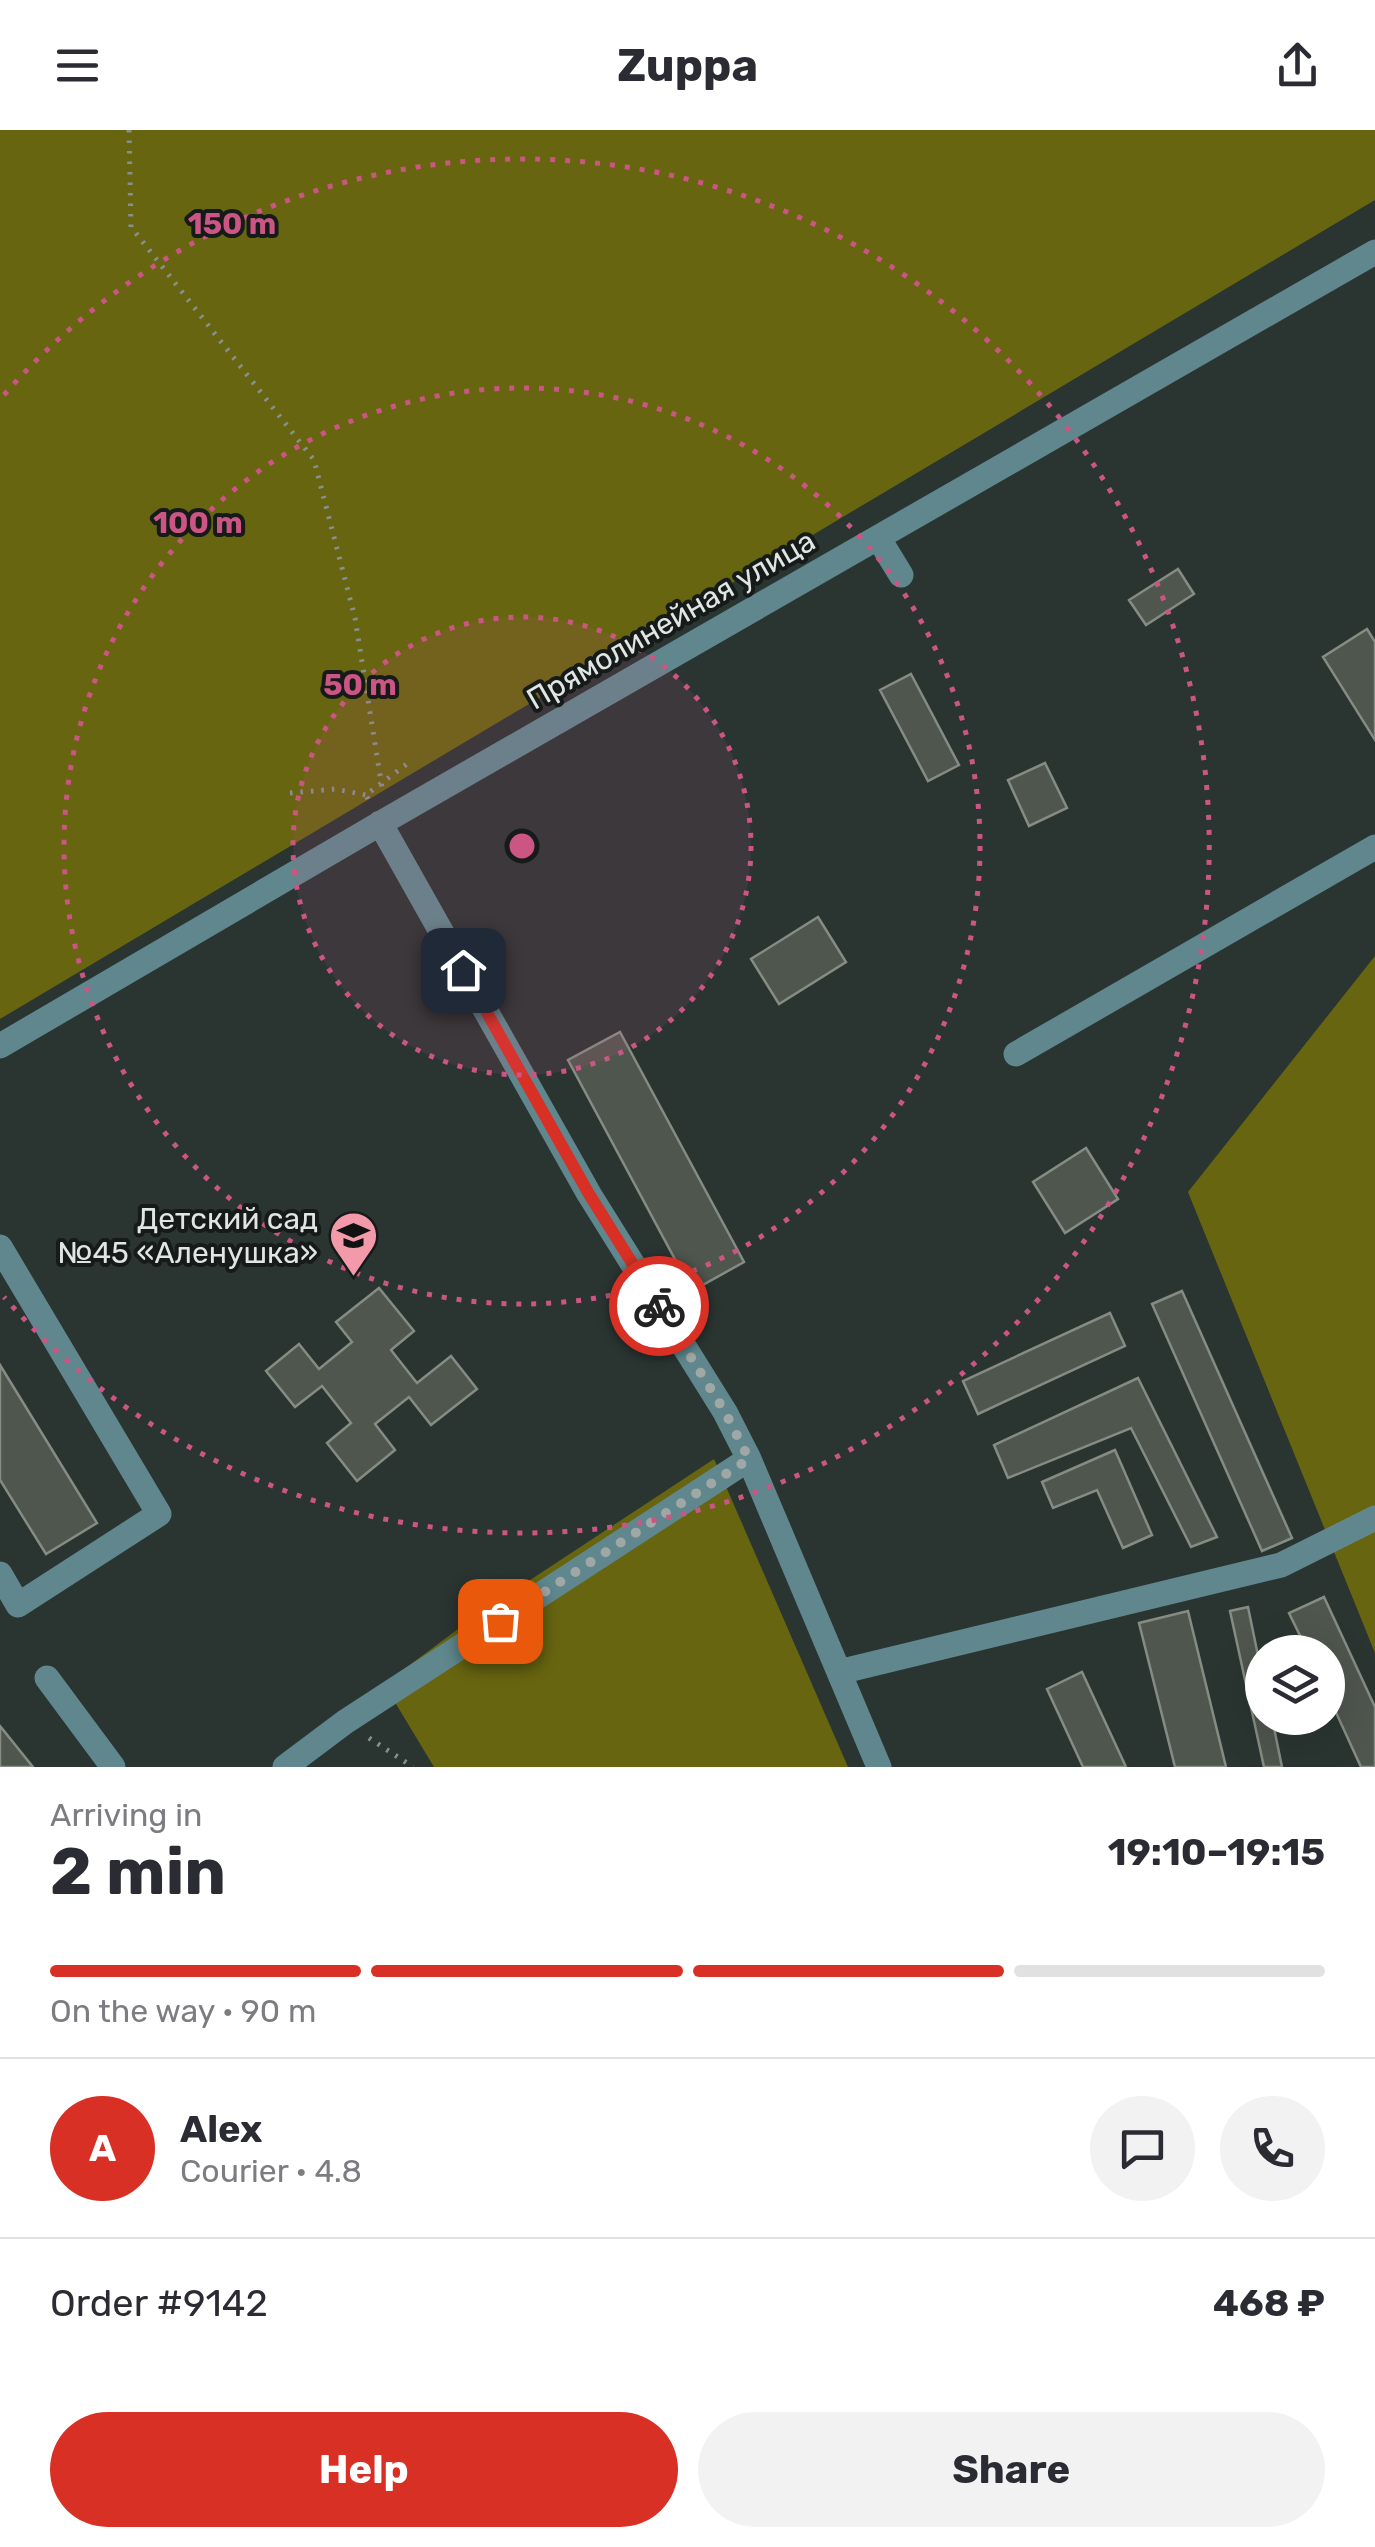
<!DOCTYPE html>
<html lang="en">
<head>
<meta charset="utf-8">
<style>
	body { margin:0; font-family:Rubik,sans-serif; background:#f2f2f3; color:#2b2b33; height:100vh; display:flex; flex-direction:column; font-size:38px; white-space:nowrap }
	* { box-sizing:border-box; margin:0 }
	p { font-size:32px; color:#7c7c81 }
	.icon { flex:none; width:55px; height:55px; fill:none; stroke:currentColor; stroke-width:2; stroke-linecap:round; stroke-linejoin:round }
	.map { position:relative; height:1637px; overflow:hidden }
	.drawer { display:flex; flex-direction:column; background:#fff; flex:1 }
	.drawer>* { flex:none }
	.buttons { position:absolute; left:1245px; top:1505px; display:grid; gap:20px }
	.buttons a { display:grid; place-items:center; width:100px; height:100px; border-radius:50%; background:#fff; box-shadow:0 10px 40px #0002; font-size:50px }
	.pin { position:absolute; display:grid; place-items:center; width:85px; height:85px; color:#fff; margin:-42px; border-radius:20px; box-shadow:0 5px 15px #0006 }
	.courier { position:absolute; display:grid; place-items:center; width:100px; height:100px; margin:-50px; border:8px solid #d93025; border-radius:50%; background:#fff; color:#222; box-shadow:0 2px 12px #0007 }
	.summary em { font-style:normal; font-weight:700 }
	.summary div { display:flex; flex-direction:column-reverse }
	.summary { display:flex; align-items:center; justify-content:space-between; height:170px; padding:0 50px }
	h1 { font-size:65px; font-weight:700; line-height:75px }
	.bar { display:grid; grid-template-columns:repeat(4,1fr); gap:15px 10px; align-content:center; height:120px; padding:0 50px }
	.bar i { height:12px; border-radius:8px; background:#e1e1e2 }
	.bar .active { background:#d93025 }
	.bar p { grid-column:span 4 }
	.line { display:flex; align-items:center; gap:25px; padding:0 50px; border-top:2px solid #e1e1e2 }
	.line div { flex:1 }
	.round { display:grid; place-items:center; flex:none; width:105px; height:105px; border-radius:52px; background:#f2f2f3 }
	.button { display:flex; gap:20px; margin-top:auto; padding:20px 50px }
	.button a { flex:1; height:115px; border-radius:60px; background:#d93025; color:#fff; font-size:40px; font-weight:700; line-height:115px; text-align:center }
	.button a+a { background:#f2f2f3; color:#2b2b33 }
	header { display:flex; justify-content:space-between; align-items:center; height:130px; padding:0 50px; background:#fff; font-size:45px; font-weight:700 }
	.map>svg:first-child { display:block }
	.forest { fill:#676510 }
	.building { fill:#4f564e; stroke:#858c83; stroke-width:2.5 }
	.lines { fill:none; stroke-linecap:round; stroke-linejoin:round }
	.path { stroke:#88908e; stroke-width:5; stroke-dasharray:2.5 8; stroke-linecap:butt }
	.minor { stroke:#5f878d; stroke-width:25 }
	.done { stroke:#a0a8a6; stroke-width:10; stroke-dasharray:0 18 }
	.route { stroke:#d93025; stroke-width:12 }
	.ring { fill:none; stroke:#cb5684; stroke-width:5; stroke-dasharray:5 10 }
	.labels { text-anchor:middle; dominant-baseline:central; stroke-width:8; stroke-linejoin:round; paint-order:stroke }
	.street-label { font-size:30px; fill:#e0e6e4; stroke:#161b1a }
	.poi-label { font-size:30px; fill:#e0e6e4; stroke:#161b1a; text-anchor:end }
	.centre { fill:#cb5684; stroke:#161b1a; stroke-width:5 }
	.ring-label { font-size:30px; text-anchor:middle; font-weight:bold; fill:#cb5684; stroke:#161b1a; stroke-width:8; stroke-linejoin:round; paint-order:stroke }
</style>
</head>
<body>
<header><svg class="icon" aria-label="menu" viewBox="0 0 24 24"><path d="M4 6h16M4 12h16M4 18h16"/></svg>Zuppa<svg class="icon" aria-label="share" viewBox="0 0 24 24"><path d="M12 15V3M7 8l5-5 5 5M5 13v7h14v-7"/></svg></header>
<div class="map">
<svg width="1375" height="1637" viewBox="0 0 1375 1637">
	<rect width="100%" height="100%" fill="#2a3532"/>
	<path class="forest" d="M 0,0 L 1375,0 L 1375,70 L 0,889 Z
		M 1375,826 L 1375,1523 L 1188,1062 Z
		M 714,1329 L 848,1637 L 434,1637 L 384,1554 L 477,1485 Z"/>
	<path class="building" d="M 1178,439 L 1194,464 L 1146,495 L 1129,470 Z
		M 1367,499 L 1375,512 L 1375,610 L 1323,527 Z
		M 911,544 L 959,635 L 928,651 L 880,560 Z
		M 1045,633 L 1067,678 L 1029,696 L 1008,650 Z
		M 818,787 L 846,832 L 779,874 L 751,829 Z
		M 620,902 L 744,1132 L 692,1161 L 568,930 Z
		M 1086,1018 L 1118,1069 L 1065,1103 L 1033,1052 Z
		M 379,1158 L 414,1201 L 391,1220 L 417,1253 L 451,1226 L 477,1259 L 431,1295 L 409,1267 L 375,1294 L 395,1320 L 357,1351 L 327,1313 L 351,1293 L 322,1256 L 295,1277 L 266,1241 L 299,1214 L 319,1239 L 352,1212 L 336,1192 Z
		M 1182,1161 L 1292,1408 L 1262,1421 L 1152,1174 Z
		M 1110,1183 L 1125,1216 L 978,1284 L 963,1251 Z
		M 0,1235 L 97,1393 L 46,1424 L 0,1350 Z
		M 1138,1248 L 1217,1407 L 1191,1417 L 1131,1298 L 1008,1348 L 994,1315 Z
		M 1115,1320 L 1152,1405 L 1123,1418 L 1097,1360 L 1053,1378 L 1042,1352 Z
		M 1324,1467 L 1375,1577 L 1375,1637 L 1361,1637 L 1328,1565 L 1328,1522 L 1308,1522 L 1289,1483 Z
		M 1248,1477 L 1262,1545 L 1262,1588 L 1272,1588 L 1282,1637 L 1264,1637 L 1230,1481 Z
		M 1188,1481 L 1226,1637 L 1175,1637 L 1139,1493 Z
		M 1082,1542 L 1126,1637 L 1083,1637 L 1047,1559 Z
		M 0,1596 L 33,1637 L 0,1637 Z"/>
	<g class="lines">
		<path class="path" d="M 129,0 L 131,97 L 314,330 L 355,488 L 383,664
			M 290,663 L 335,659 L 366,665
			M 368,669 L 366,665 L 412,630
			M 369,1608 L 413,1637"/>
		<path class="minor" d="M 879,409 L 901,445
			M 380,693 L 589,1064 L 725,1282 L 749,1329 L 879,1637
			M 0,916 L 381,693 L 1375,122
			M 1016,924 L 1375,717
			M 0,1117 L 159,1384 L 18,1475 L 0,1444
			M 839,1542 L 1281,1435 L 1375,1388
			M 47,1548 L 113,1637
			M 285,1637 L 345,1592 L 749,1329"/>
	</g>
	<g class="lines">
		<path class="done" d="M 500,1491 L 749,1329 L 725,1282 L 659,1176"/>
		<path class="route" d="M 463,840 L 589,1064 L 659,1176"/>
	</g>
	<circle cx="522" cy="716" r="229" fill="#cb5684" fill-opacity=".12"/>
	<g class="ring">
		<circle cx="522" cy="716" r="229"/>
		<circle cx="522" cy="716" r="458"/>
		<path d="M4 265A687 687 0 1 1 4 1167"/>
	</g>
	<defs>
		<symbol id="school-pin" viewBox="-11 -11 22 30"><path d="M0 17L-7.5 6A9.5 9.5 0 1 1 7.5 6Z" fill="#f39aaa" stroke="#161b1a"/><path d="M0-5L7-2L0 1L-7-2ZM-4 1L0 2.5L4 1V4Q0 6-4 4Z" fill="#111"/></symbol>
	</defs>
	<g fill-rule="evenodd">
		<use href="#school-pin" x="326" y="1078" width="55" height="75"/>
	</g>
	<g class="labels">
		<g class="street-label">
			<text transform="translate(671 490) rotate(-30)">Прямолинейная улица</text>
		</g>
		<g class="poi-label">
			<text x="318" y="1089">Детский сад<tspan x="318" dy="34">№45 «Аленушка»</tspan></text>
		</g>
	</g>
	<circle cx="522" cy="716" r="15" class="centre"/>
	<g class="ring-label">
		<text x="232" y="104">150 m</text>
		<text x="198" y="403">100 m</text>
		<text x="360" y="565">50 m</text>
	</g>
</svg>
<div class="buttons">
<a><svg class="icon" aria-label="layers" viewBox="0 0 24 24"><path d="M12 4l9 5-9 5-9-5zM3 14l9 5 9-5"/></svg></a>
</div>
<div class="pin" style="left:500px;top:1491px;background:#ea580c"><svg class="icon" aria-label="bag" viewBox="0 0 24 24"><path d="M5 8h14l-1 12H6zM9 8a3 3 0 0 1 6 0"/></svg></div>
<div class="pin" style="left:463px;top:840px;background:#1f2937"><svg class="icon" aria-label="home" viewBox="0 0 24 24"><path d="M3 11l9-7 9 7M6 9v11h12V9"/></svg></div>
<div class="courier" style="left:659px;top:1176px"><svg class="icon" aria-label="bike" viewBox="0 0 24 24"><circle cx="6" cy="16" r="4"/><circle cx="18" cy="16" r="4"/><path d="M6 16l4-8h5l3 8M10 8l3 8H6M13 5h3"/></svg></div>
</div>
<section class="drawer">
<div class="summary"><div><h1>2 min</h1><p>Arriving in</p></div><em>19:10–19:15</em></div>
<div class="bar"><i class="active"></i><i class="active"></i><i class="active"></i><i></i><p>On the way · 90 m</p></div>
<div class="line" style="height:180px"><b class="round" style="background:#d93025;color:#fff">A</b><div><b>Alex</b><p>Courier · 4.8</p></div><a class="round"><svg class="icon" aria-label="chat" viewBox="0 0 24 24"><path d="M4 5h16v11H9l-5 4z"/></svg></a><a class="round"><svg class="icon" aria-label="phone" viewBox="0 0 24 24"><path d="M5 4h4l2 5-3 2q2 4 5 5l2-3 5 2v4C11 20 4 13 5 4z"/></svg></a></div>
<div class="line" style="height:130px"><div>Order #9142</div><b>468 ₽</b></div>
<div class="button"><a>Help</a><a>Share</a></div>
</section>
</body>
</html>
